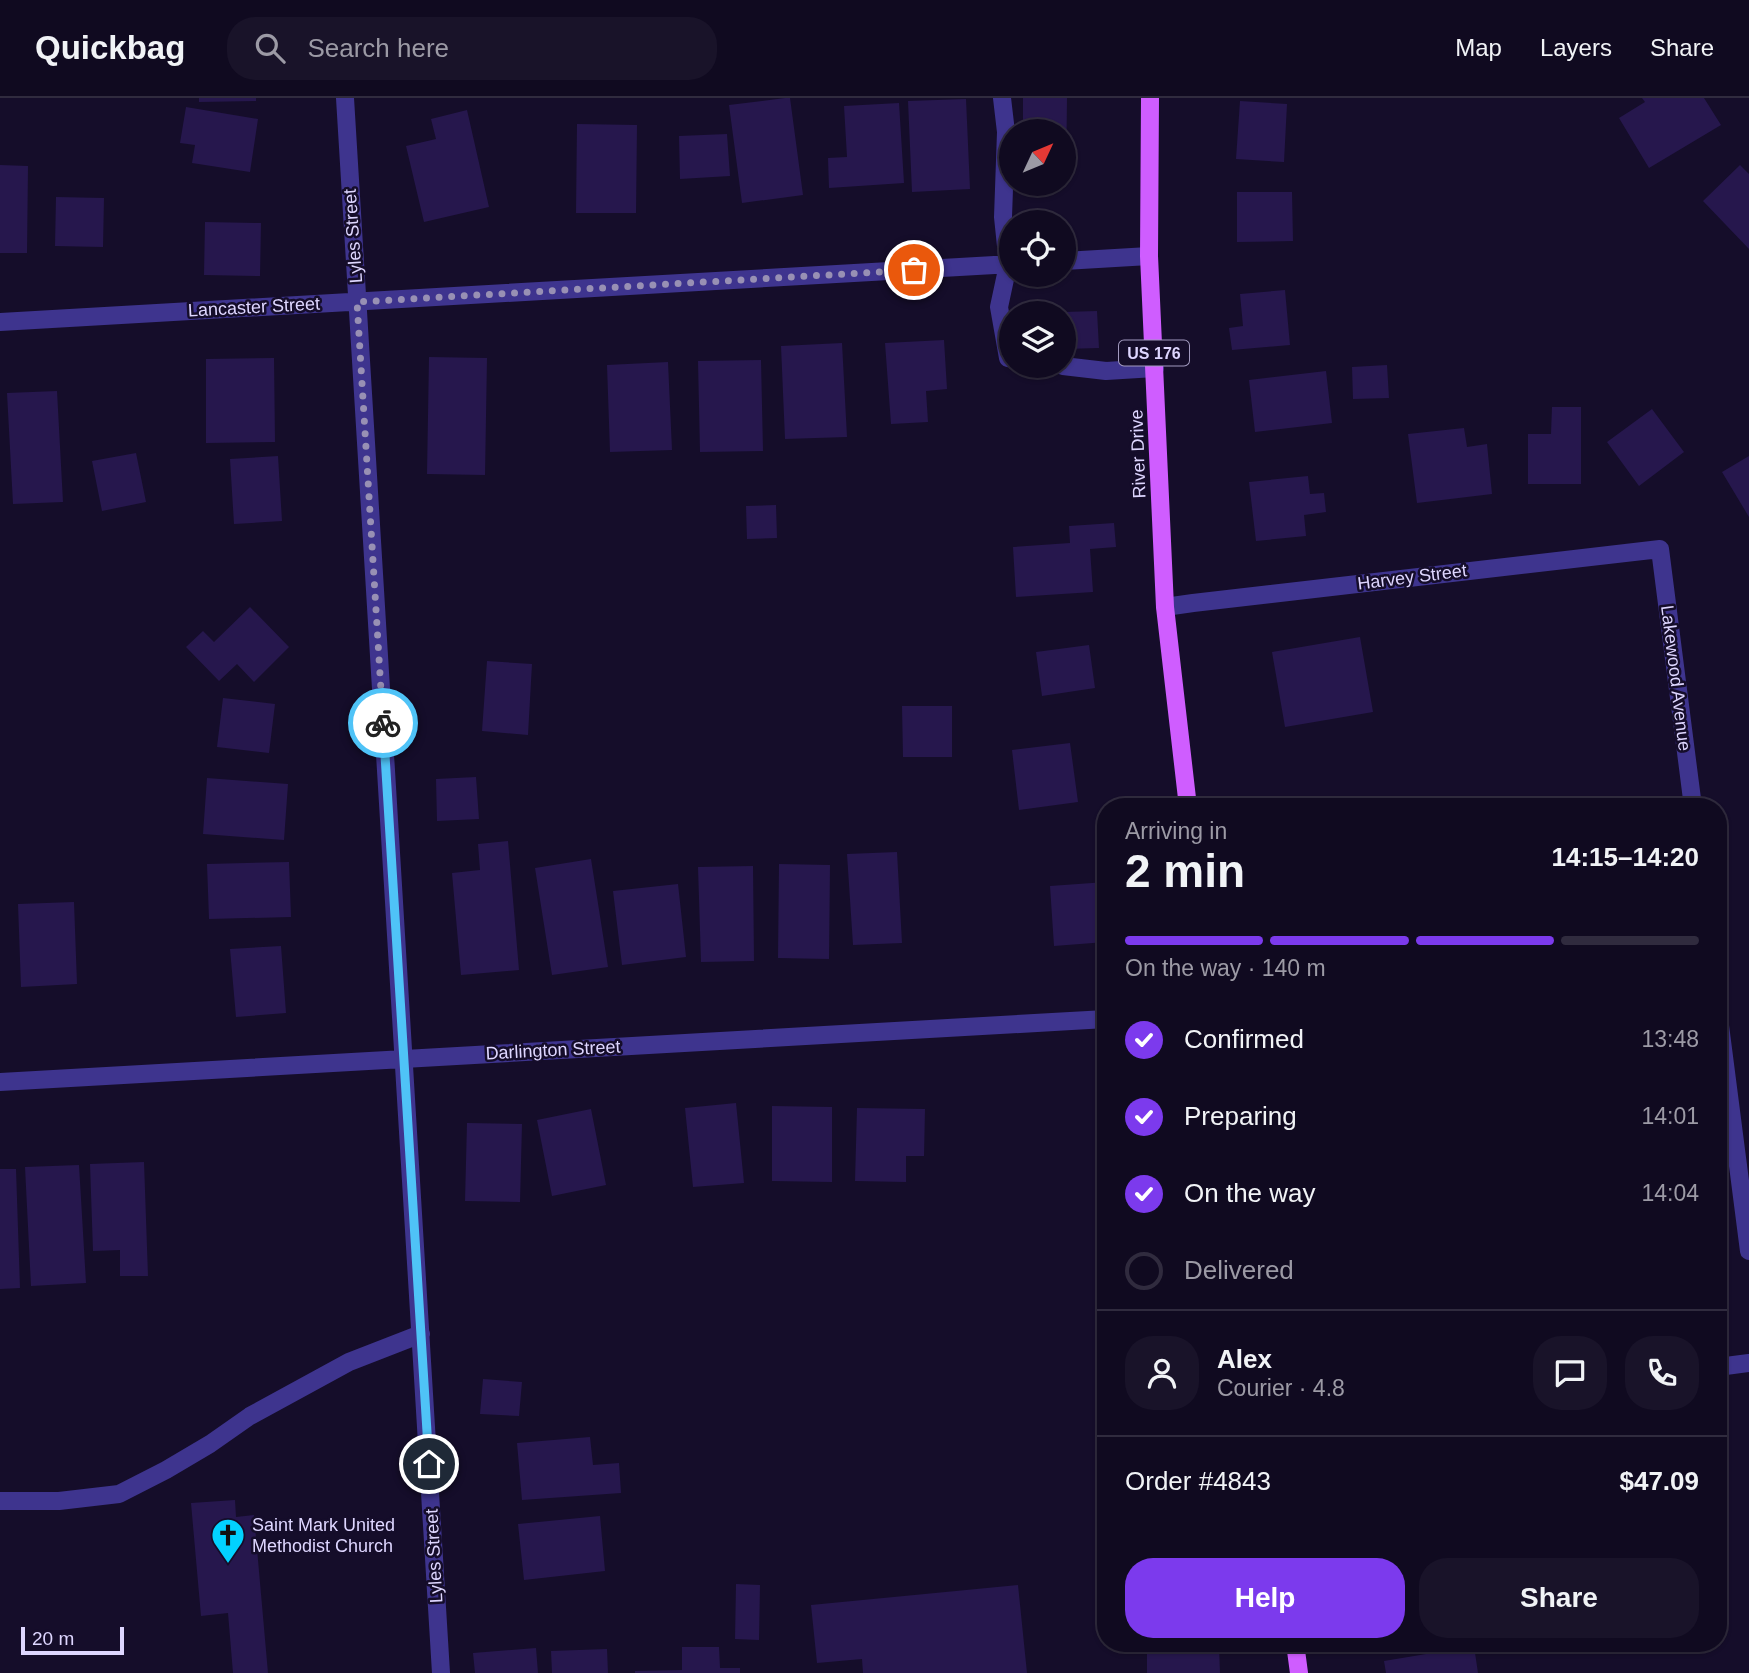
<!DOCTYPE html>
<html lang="en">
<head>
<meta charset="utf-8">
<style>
	body { margin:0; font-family:Helvetica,sans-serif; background:#191329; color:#f1f3f6; height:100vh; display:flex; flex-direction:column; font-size:26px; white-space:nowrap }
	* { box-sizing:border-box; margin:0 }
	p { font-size:23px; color:#9c9aa5 }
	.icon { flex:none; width:38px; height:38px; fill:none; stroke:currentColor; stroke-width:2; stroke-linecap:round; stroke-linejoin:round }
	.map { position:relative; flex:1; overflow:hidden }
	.panel { position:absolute; left:1097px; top:700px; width:630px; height:854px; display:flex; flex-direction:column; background:#100a20; border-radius:28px; box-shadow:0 2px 5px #0004,0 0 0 2px #302b3e }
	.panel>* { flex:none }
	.needle { width:46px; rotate:46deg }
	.fabs { position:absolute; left:999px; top:21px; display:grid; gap:14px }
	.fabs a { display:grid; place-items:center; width:77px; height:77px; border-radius:50%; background:#100a20; box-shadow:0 2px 5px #0004,0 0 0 2px #302b3e; font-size:35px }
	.scale { position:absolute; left:21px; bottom:18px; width:103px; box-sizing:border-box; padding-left:7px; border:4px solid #ded6ff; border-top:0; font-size:19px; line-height:24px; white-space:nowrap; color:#ded6ff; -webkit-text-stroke:5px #150d2a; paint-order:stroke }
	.pin { position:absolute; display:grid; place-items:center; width:60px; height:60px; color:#fff; margin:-30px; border:4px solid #fff; border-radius:50%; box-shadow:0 2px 7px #0007 }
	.courier { position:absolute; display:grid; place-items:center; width:70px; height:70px; margin:-35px; border:5px solid #4fc3f7; border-radius:50%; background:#fff; color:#222; box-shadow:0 2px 9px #0007 }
	.overview em { font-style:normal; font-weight:700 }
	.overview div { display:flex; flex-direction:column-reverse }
	.overview { display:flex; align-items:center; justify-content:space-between; height:119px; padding:0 28px }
	h1 { font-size:46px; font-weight:700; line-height:52px }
	.bar { display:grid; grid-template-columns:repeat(4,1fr); gap:10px 7px; align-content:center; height:84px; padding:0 28px }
	.bar i { height:9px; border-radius:5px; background:#302b3e }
	.bar .on { background:#7c3aed }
	.bar p { grid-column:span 4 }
	.line { display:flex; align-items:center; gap:18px; padding:0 28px; border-top:2px solid #302b3e }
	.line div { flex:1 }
	.round { display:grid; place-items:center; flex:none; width:74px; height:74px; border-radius:28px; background:#191329 }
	ol { padding:0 28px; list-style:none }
	li { display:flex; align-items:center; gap:21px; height:77px }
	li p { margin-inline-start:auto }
	li .icon { padding:7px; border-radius:50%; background:#7c3aed; color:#fff; stroke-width:4 }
	li:last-child { color:#9c9aa5 }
	li i { width:38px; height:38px; border:4px solid #302b3e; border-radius:50% }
	.button { display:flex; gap:14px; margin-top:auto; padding:14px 28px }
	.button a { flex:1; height:80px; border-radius:28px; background:#7c3aed; color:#fff; font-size:28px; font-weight:700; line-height:80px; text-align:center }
	.button a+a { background:#191329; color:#f1f3f6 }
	header { display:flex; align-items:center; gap:42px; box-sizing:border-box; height:98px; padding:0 35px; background:#100a20; border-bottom:2px solid #302b3e }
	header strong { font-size:33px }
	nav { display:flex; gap:38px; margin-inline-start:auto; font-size:24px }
	.search { width:490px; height:63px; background:#191329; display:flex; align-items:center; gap:18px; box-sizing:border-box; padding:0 24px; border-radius:28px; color:#9c9aa5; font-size:26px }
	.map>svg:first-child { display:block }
	.building { fill:#26174d }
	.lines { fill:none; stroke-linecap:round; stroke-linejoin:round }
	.minor { stroke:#3e348e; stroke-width:18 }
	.major { stroke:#cf5dff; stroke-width:18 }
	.done { stroke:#9890b4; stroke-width:7; stroke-dasharray:0 12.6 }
	.route { stroke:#4fc3f7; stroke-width:9 }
	.labels { text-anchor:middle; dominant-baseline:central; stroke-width:5; stroke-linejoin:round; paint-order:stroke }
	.shield { fill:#150d2a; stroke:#a29abf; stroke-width:2 }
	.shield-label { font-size:16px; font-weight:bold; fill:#ded6ff }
	.street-label { font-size:18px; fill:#ded6ff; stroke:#150d2a }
	.poi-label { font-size:18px; fill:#ded6ff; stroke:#150d2a; text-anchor:start }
</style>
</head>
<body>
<header>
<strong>Quickbag</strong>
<div class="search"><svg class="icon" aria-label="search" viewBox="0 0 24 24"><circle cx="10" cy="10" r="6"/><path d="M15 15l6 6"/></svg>Search here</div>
<nav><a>Map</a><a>Layers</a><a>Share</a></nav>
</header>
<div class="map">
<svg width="1749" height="1575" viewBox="0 0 1749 1575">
	<rect width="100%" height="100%" fill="#150d2a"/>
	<path class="building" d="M 199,0 L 256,0 L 256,3 L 199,4 Z
		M 785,0 L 790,0 L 803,97 L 742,105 L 729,7 Z
		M 1023,0 L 1067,0 L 1066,83 L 1064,83 L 1064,33 L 1023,33 Z
		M 1642,0 L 1704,0 L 1721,27 L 1649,70 L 1619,20 L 1645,4 Z
		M 966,1 L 970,91 L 912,94 L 908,3 Z
		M 1240,3 L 1287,6 L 1284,64 L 1236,61 Z
		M 899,5 L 904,85 L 829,90 L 828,60 L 847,59 L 844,8 Z
		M 186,9 L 258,21 L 250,74 L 192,65 L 195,47 L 180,45 Z
		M 467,12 L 489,109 L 424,124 L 406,48 L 436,41 L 431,21 Z
		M 577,26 L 637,27 L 636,115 L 576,115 Z
		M 727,36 L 730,78 L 680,81 L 679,38 Z
		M 0,67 L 28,68 L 27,155 L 0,155 Z
		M 1740,67 L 1749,76 L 1749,151 L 1703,103 Z
		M 1237,94 L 1292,94 L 1293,143 L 1237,144 Z
		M 56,99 L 104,100 L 103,149 L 55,148 Z
		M 205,124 L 261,125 L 260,178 L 204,177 Z
		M 1285,192 L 1290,247 L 1232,252 L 1229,230 L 1243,228 L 1240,196 Z
		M 1097,213 L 1099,250 L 1064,251 L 1064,214 Z
		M 944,242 L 947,291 L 926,293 L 928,324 L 891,326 L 885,245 Z
		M 842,245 L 847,339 L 785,341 L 781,248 Z
		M 429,259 L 487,260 L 485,377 L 427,376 Z
		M 274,260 L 275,344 L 206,345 L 206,261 Z
		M 761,262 L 763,353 L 700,354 L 698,263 Z
		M 668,264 L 672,352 L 610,354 L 607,267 Z
		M 1387,267 L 1389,300 L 1353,301 L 1352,269 Z
		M 1326,273 L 1332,325 L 1255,334 L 1249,282 Z
		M 57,293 L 63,404 L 13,406 L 7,295 Z
		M 1552,309 L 1581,309 L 1581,386 L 1528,386 L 1528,336 L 1551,336 Z
		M 1652,311 L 1684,354 L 1639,388 L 1607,344 Z
		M 1464,330 L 1467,349 L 1487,346 L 1492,396 L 1417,405 L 1408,336 Z
		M 136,355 L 146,404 L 102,413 L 92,363 Z
		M 278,358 L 282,423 L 234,426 L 230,361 Z
		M 1749,358 L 1749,419 L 1722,374 Z
		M 1308,378 L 1310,396 L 1324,395 L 1326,414 L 1304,417 L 1306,438 L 1256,443 L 1249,384 Z
		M 776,407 L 777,440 L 747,441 L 746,408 Z
		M 1114,425 L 1116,449 L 1090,451 L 1093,494 L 1016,499 L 1013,449 L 1070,445 L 1069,428 Z
		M 250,509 L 289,549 L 254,584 L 237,566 L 219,583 L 186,549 L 203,533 L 214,544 Z
		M 1360,539 L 1373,614 L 1285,629 L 1272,554 Z
		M 1089,547 L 1095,590 L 1042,598 L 1036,554 Z
		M 487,563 L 532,566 L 528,637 L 482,633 Z
		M 223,600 L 275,606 L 269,655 L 217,649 Z
		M 902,608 L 952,608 L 952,659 L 903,659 Z
		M 1070,645 L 1078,704 L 1019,712 L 1012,652 Z
		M 476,679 L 479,721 L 437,723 L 436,681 Z
		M 207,680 L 288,686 L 284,742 L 203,736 Z
		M 508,743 L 519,872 L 461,877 L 452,775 L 480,772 L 478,746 Z
		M 897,754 L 902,845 L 853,847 L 847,756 Z
		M 591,761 L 608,869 L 552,877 L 535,770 Z
		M 289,764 L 291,819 L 209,821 L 207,766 Z
		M 779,766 L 830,767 L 829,861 L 778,860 Z
		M 753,768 L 754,863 L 701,864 L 698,769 Z
		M 1106,784 L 1106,844 L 1054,848 L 1050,788 Z
		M 678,786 L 686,859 L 622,867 L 613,793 Z
		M 74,804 L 77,886 L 21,889 L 18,806 Z
		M 281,848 L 286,915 L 236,919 L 230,851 Z
		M 736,1005 L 744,1085 L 693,1089 L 685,1010 Z
		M 772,1008 L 832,1009 L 832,1084 L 772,1083 Z
		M 857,1010 L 925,1011 L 924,1058 L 906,1058 L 906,1084 L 855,1083 Z
		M 591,1011 L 606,1087 L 552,1098 L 537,1022 Z
		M 467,1025 L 522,1026 L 520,1104 L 465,1103 Z
		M 144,1064 L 148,1178 L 120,1178 L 120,1152 L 93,1153 L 90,1066 Z
		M 79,1067 L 86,1185 L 31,1188 L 25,1069 Z
		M 0,1071 L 16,1071 L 20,1190 L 0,1191 Z
		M 483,1281 L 522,1284 L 519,1318 L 480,1316 Z
		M 590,1339 L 593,1367 L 619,1365 L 621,1395 L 522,1402 L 517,1345 Z
		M 235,1402 L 236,1419 L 254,1417 L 268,1575 L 233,1575 L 228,1515 L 201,1518 L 191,1405 Z
		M 600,1418 L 605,1473 L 524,1482 L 518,1426 Z
		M 736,1486 L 760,1487 L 759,1542 L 735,1541 Z
		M 1018,1487 L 1027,1575 L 863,1575 L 862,1561 L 817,1565 L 811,1507 Z
		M 1219,1548 L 1220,1575 L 1147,1575 L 1147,1549 Z
		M 1474,1548 L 1478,1575 L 1386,1575 L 1384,1563 Z
		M 682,1549 L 719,1549 L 720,1570 L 740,1570 L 740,1575 L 635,1575 L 635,1573 L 682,1572 Z
		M 536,1550 L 538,1575 L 475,1575 L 473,1555 Z
		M 607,1551 L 608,1575 L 552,1575 L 551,1553 Z"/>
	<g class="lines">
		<path class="minor" d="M 345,0 L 441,1575
			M 1002,0 L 1006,34 L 1003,119 L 1008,167 L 999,209 L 1008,260 L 1012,261
			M 1064,163 L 1149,158
			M 0,224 L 1012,166
			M 1063,268 L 1106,273 L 1155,270
			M 1165,509 L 1193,505 L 1660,451 L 1693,709
			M 1718,912 L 1749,1153
			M 0,984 L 1106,921
			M 1718,1269 L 1749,1265
			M 0,1403 L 59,1403 L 119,1396 L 166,1372 L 210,1346 L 250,1318 L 349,1264 L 421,1236"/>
		<path class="major" d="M 1150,0 L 1149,158 L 1165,509 L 1188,709
			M 1295,1545 L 1299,1575"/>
	</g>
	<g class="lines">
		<path class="done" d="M 383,625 L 357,204 L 914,172"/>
		<path class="route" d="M 383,625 L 429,1366"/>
	</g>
	<defs>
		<symbol id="church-pin" viewBox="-11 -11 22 30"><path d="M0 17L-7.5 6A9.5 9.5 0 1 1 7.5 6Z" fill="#02d2ff" stroke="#150d2a"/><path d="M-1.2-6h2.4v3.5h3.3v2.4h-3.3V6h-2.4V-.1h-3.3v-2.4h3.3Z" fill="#111"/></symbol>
	</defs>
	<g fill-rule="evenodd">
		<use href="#church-pin" x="209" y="1418" width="38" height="52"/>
	</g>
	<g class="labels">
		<rect class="shield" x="1119" y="242.5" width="70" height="25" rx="5"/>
		<g class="shield-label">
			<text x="1154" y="255">US 176</text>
		</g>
		<g class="street-label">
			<text transform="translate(353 138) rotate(-94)">Lyles Street</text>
			<text transform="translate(254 209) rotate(-3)">Lancaster Street</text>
			<text transform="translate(1138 356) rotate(-92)">River Drive</text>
			<text transform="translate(1412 479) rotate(-7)">Harvey Street</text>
			<text transform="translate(1676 580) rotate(83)">Lakewood Avenue</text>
			<text transform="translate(553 952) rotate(-3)">Darlington Street</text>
			<text transform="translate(434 1458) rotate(-93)">Lyles Street</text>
		</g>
		<g class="poi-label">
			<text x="252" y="1427">Saint Mark United<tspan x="252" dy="21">Methodist Church</tspan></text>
		</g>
	</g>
</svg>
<div class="fabs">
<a><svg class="needle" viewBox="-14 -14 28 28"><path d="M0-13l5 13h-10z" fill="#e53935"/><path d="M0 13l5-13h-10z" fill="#9c9aa5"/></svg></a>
<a><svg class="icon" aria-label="locate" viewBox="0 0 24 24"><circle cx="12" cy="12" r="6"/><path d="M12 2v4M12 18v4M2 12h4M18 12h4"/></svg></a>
<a><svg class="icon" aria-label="layers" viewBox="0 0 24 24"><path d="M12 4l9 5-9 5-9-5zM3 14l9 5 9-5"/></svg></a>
</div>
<div class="scale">20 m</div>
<div class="pin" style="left:914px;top:172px;background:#ea580c"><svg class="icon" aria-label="bag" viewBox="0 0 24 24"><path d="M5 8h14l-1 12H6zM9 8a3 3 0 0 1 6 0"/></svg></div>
<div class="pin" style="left:429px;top:1366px;background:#1f2937"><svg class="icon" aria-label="home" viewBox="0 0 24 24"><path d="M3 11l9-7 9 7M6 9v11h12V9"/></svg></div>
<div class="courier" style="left:383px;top:625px"><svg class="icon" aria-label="bike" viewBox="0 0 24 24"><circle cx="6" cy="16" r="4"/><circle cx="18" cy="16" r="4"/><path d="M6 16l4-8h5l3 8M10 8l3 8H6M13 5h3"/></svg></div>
<section class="panel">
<div class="overview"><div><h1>2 min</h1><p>Arriving in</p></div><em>14:15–14:20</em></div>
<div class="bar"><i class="on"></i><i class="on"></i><i class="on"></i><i></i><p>On the way · 140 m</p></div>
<ol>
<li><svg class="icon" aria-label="check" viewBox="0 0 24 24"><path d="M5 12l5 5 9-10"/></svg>Confirmed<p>13:48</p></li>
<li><svg class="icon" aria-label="check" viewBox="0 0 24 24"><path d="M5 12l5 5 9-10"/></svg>Preparing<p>14:01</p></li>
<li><svg class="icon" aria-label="check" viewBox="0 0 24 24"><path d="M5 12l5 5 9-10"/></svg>On the way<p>14:04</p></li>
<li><i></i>Delivered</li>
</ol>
<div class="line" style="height:126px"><a class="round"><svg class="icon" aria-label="person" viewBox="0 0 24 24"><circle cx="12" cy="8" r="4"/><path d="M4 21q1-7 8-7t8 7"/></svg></a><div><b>Alex</b><p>Courier · 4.8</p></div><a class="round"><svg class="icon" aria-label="chat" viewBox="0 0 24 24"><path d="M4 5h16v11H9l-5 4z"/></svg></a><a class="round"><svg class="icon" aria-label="phone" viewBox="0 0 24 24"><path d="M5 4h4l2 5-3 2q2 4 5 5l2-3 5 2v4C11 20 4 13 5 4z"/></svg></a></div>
<div class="line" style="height:91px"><div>Order #4843</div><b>$47.09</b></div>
<div class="button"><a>Help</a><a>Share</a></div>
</section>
</div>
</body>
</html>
